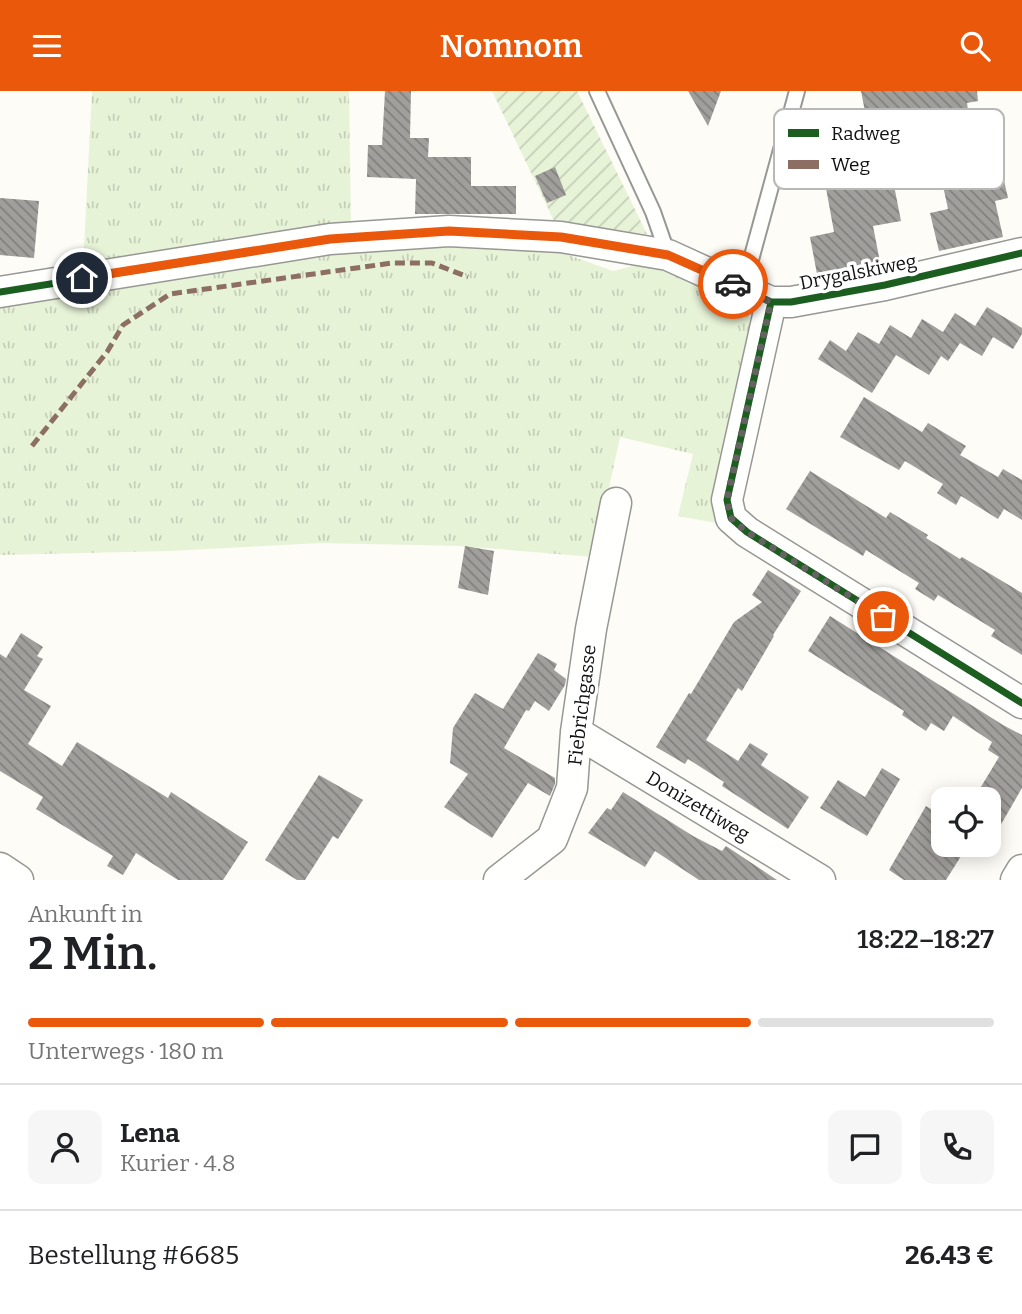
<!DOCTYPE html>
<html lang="de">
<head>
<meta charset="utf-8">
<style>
	body { margin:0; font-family:Bitter,serif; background:#f6f6f6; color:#202124; height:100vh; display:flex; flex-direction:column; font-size:26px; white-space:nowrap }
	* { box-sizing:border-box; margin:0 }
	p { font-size:23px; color:#757577 }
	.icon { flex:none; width:38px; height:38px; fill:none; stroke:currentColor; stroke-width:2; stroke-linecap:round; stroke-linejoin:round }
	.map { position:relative; height:789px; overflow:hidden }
	.panel { display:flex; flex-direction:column; background:#fff; flex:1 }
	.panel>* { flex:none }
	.tools { position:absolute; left:931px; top:696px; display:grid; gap:14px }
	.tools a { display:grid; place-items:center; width:70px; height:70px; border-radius:14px; background:#fff; box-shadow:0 4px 18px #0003; font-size:35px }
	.pin { position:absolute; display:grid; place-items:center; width:60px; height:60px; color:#fff; margin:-30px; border:4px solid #fff; border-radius:50%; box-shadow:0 2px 7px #0007 }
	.courier { position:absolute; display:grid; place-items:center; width:70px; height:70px; margin:-35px; border:5px solid #ea580c; border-radius:50%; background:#fff; color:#222; box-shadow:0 2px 9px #0007 }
	.summary em { font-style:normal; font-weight:600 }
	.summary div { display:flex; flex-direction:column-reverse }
	.summary { display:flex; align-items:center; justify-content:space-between; height:119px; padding:0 28px }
	h1 { font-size:46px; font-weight:600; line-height:52px }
	.bar { display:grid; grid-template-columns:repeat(4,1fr); gap:10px 7px; align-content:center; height:84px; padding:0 28px }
	.bar i { height:9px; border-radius:5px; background:#e0e0e0 }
	.bar .current { background:#ea580c }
	.bar p { grid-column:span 4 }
	.line { display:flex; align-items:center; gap:18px; padding:0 28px; border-top:2px solid #e0e0e0 }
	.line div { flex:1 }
	.round { display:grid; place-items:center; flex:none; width:74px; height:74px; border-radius:14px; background:#f6f6f6 }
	header { display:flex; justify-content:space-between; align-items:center; height:91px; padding:0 28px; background:#ea580c; color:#fff; font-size:32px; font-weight:600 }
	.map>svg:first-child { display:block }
	.park { fill:url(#park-tufts) }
	.garden { fill:url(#garden-furrows) }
	.building { fill:url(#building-back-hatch) }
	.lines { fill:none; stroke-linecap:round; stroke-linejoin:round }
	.service-casing { stroke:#979795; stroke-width:18 }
	.minor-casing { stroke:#979795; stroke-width:33 }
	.service { stroke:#fffffe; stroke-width:14 }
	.minor { stroke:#fffffe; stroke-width:30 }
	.quiet { stroke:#8d6e63; stroke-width:5; stroke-dasharray:10 5; stroke-linecap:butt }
	.cycleway-casing { stroke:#fff; stroke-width:11 }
	.cycleway { stroke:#1b5e20; stroke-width:7 }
	.done { stroke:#646362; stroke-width:7; stroke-dasharray:0 12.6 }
	.route { stroke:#ea580c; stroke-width:9 }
	.labels { text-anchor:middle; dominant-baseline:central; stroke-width:7; stroke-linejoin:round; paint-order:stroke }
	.street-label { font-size:19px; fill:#111; stroke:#fff }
	.key { fill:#fff; stroke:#b8b8b8; stroke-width:2 }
	.key-label { font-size:19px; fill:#111 }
</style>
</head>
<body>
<header><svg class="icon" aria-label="menu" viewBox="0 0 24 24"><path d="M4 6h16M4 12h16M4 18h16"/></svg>Nomnom<svg class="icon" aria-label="search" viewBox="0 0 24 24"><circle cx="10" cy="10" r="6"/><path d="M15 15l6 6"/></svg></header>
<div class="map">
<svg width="1022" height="789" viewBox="0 0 1022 789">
	<defs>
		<pattern id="park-tufts" width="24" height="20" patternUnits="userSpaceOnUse" patternTransform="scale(1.75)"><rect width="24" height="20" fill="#e7f3d7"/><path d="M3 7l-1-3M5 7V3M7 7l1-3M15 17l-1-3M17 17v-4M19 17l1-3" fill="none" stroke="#c5cfb8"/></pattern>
		<pattern id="garden-furrows" width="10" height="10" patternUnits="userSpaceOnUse" patternTransform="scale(1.75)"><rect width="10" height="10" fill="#e7f3d7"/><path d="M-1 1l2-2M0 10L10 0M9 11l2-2" fill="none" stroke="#c5cfb8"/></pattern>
		<pattern id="building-back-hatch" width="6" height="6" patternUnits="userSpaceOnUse" patternTransform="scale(1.75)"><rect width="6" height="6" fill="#a19f9c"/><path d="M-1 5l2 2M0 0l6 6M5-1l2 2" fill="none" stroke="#82807e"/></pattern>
	</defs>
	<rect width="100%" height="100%" fill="#fdfcf7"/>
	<path class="park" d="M 92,0 L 349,0 L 351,138 L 83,176 Z
		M 411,152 L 552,158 L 613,180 L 641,173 L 675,183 L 746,217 L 753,236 L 714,421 L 716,432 L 678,425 L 693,363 L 620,346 L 594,466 L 460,455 L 320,452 L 170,460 L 0,464 L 0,217 L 279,169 Z"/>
	<path class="garden" d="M 492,0 L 577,0 L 647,143 L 555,132 Z"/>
	<path class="building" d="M 385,0 L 411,0 L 410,47 L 429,47 L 428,66 L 471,66 L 471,95 L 516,95 L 516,123 L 415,123 L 416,88 L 367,86 L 368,54 L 382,54 Z
		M 688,0 L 721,0 L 708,35 Z
		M 861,0 L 977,0 L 978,10 L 967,12 L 969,26 L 941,31 L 939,22 L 932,23 L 931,19 L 867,31 Z
		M 997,59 L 1008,107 L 995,110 L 1003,146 L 939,160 L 930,122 L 948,118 L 938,72 Z
		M 890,74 L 901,130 L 873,135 L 880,171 L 817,183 L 810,146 L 834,141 L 824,86 Z
		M 555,76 L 566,104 L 547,112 L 535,85 Z
		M 0,107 L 39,110 L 34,167 L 0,164 Z
		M 987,216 L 1022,237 L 1022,243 L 1013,258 L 993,246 L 982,265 L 960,252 L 948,270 L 941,265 L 929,284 L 896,264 L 872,302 L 818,268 L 830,249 L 846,260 L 858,241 L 879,253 L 890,234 L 911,247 L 922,228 L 943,241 L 955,222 L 975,235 Z
		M 864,306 L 922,341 L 928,332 L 966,355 L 960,364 L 998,386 L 1003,378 L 1022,389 L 1022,429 L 1004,418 L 998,428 L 961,405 L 956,414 L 937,402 L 943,393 L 905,370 L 899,379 L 840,346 Z
		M 810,380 L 886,427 L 890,421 L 928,444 L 926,447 L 960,468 L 962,466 L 1022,502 L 1022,564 L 991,545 L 995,539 L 938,504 L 934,510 L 915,498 L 919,492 L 885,471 L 866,459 L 863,465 L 786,418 Z
		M 465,455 L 494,460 L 488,504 L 458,497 Z
		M 768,479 L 801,500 L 773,544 L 774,545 L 742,600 L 738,597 L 706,649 L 738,670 L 750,652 L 768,663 L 761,674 L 809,706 L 788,738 L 722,695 L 724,691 L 688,668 L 685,673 L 656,656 L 689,602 L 691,603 L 734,531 L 762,511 L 752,504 Z
		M 830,525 L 1003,634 L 1022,644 L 1022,697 L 989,754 L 989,709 L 973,709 L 999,666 L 988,659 L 992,651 L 953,625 L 944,640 L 931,632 L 926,640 L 902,624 L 904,620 L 808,560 Z
		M 21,542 L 43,556 L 37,565 L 43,568 L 24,599 L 51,615 L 28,653 L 62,675 L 77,651 L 168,707 L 171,701 L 248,751 L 223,789 L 178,789 L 136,762 L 123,784 L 107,775 L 113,765 L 36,718 L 43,706 L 0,680 L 0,563 L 6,567 Z
		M 538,562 L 557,573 L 554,579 L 566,588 L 565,594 L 549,620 L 535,610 L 529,620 L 526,619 L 504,657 L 555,687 L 555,693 L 550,705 L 528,692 L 492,747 L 444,716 L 468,683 L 450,672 L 453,637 L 475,602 L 503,618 Z
		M 882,677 L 900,688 L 867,745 L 820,717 L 838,689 L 865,706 Z
		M 319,684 L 363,709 L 338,748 L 333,745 L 305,789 L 297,789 L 265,769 Z
		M 623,701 L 693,745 L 722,760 L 726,755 L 777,789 L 699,789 L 655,760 L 645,776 L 588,742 L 607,717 L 611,719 Z
		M 926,715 L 943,726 L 943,754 L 968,754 L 946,789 L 904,789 L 889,779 Z"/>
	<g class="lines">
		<defs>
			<path id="service" d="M 597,0 L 653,121 L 668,164
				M 743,198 L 797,0"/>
			<path id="minor" d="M 0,201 L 330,148 L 449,140 L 561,146 L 668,164 L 771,211 L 791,211 L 885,194 L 1022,162
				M 771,211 L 727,409 L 731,427 L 747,441 L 1022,612
				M 576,641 L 820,789
				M 0,777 L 18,789
				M 499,789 L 552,748 L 572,697 L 576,641 L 591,538 L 616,412
				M 1016,789 L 1022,779"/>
		</defs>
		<use href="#service" class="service-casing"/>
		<use href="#minor" class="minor-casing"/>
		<use href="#service" class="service"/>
		<use href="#minor" class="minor"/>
		<path class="quiet" d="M 32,355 L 107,261 L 123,234 L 170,203 L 392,172 L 432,172 L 468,186"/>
		<defs>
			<path id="cycleway" d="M 0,201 L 330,148 L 449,140 L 561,146 L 668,164 L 771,211 L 791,211 L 885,194 L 1022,162
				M 771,211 L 727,409 L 731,427 L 747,441 L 1022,612"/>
		</defs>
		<use href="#cycleway" class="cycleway-casing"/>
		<use href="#cycleway" class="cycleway"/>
	</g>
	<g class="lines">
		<path class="done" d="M 733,193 L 771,211 L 727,409 L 731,427 L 747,441 L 883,526"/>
		<path class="route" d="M 82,187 L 330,148 L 449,140 L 561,146 L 668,164 L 733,193"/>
	</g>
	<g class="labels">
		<g class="street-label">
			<text transform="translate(858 181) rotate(-11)">Drygalskiweg</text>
			<text transform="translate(582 614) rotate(-83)">Fiebrichgasse</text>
			<text transform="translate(698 715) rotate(31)">Donizettiweg</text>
		</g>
	</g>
	<rect x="774" y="18" width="230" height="80" rx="10" class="key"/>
	<rect x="788" y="38" width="31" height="8" fill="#1b5e20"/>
	<rect x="788" y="69" width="31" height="9" fill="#8d6e63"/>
	<g class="key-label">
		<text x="831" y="49">Radweg</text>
		<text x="831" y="80">Weg</text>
	</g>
</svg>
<div class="tools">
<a><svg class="icon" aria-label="locate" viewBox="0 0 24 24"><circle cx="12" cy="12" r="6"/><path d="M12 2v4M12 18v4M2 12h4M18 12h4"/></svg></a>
</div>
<div class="pin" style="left:883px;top:526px;background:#ea580c"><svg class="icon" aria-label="bag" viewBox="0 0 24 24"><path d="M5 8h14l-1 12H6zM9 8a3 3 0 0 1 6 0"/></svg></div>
<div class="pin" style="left:82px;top:187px;background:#1f2937"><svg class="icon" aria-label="home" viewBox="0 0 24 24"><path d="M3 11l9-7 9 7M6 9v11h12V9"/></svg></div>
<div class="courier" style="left:733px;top:193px"><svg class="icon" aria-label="car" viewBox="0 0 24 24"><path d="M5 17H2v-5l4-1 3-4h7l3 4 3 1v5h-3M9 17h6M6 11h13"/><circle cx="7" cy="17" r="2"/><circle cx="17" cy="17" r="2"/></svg></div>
</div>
<section class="panel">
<div class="summary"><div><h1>2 Min.</h1><p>Ankunft in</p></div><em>18:22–18:27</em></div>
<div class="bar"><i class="current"></i><i class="current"></i><i class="current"></i><i></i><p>Unterwegs · 180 m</p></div>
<div class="line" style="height:126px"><a class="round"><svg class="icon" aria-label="person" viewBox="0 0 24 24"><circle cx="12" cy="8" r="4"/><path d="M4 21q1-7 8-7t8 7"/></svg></a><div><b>Lena</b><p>Kurier · 4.8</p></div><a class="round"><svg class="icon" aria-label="chat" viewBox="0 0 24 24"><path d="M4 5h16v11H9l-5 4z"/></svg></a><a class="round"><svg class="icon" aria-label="phone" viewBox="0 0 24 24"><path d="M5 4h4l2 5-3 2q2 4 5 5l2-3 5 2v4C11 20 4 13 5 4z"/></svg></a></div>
<div class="line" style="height:91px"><div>Bestellung #6685</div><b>26.43 €</b></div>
</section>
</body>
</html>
